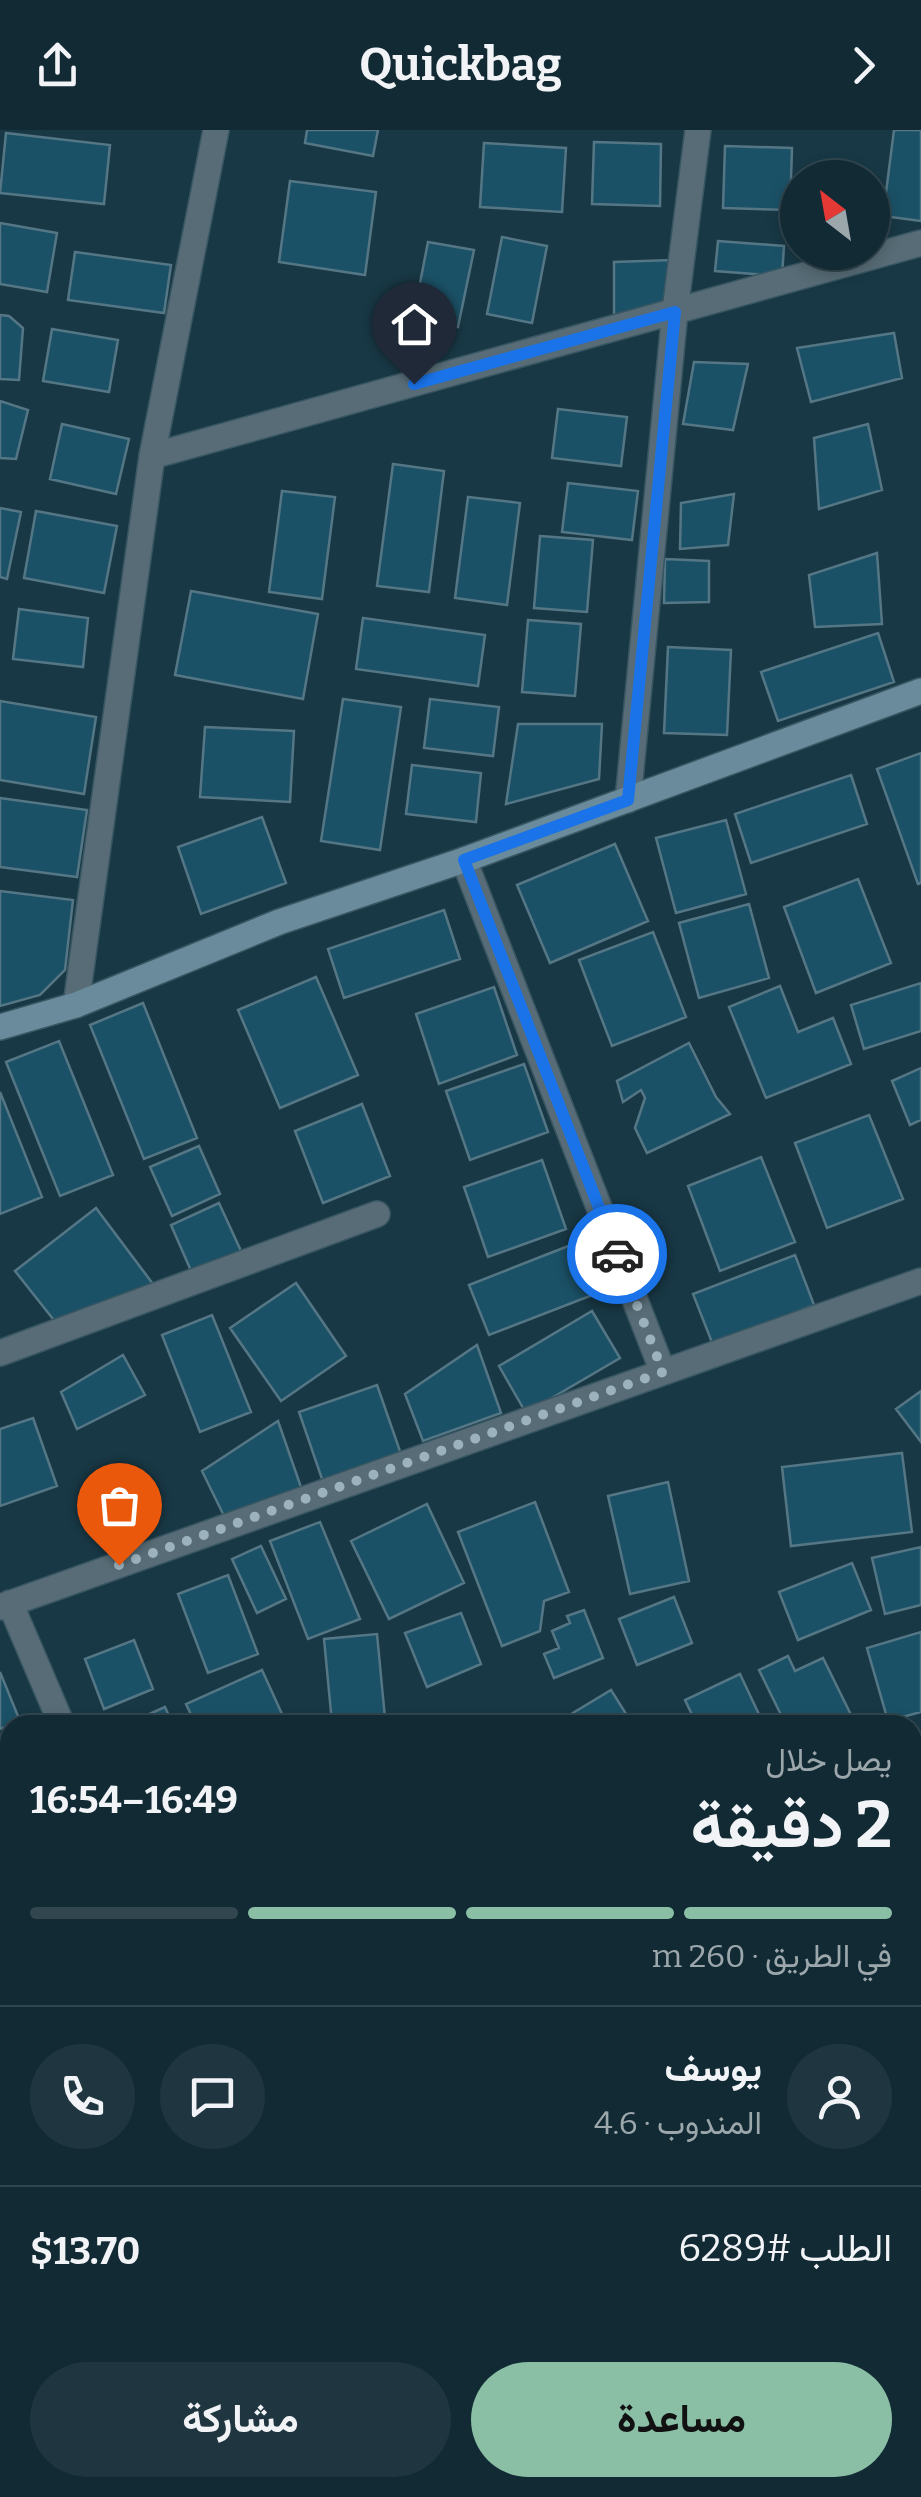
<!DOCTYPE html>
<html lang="ar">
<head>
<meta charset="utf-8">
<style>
	body { margin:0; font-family:Bitter,Vazirmatn,serif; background:#1f3640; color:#f1f3f6; direction:rtl; height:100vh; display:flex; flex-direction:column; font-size:38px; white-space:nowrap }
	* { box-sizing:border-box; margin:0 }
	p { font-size:32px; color:#9ca7ac }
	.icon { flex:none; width:55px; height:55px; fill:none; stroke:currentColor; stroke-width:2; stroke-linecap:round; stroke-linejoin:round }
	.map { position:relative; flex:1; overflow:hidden; direction:ltr }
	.details { position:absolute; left:0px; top:1585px; width:922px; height:782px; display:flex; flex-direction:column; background:#122a34; border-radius:30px 30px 0 0; box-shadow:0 5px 15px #0003,0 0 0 2px #31464f; direction:rtl }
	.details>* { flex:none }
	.needle { width:65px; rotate:329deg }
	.controls { position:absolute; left:780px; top:30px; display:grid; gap:20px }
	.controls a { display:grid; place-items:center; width:110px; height:110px; border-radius:50%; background:#122a34; box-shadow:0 5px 15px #0003,0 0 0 2px #31464f; font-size:50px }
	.pin { position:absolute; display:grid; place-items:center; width:85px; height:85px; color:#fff; margin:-102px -42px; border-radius:50% 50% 50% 0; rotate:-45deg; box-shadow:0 0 10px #0007 }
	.pin .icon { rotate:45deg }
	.courier { position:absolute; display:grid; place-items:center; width:100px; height:100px; margin:-50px; border:8px solid #1a73e8; border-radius:50%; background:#fff; color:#222; box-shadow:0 2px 12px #0007 }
	.head em { font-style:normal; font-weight:700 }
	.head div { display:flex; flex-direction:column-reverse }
	.head { display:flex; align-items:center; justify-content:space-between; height:170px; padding:0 30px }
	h1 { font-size:65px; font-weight:700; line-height:75px }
	.bar { display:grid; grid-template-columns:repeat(4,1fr); gap:15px 10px; align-content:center; height:120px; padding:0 30px }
	.bar i { height:12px; border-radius:8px; background:#31464f }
	.bar .active { background:#8abfa5 }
	.bar p { grid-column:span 4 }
	.line { display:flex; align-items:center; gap:25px; padding:0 30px; border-top:2px solid #31464f }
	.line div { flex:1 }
	.round { display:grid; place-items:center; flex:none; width:105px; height:105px; border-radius:52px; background:#1f3640 }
	.cta { display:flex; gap:20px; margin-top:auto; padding:20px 30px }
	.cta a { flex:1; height:115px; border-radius:60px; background:#8abfa5; color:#111; font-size:40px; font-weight:700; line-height:115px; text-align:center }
	.cta a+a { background:#1f3640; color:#f1f3f6 }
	header { display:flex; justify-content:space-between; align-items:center; height:130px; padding:0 30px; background:#122a34; font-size:45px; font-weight:700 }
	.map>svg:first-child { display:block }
	.building { fill:#1b5166; stroke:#557685; stroke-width:2.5 }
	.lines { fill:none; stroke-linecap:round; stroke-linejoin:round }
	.street-casing { stroke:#385662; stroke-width:28 }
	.secondary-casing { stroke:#385662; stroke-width:28 }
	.street { stroke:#576c76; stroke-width:25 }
	.secondary { stroke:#698b9b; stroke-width:25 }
	.done { stroke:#9cb3bd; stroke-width:10; stroke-dasharray:0 18 }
	.route { stroke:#1a73e8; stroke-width:12 }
</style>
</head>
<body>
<header><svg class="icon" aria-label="forward" viewBox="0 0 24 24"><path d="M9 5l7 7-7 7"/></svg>Quickbag<svg class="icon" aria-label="share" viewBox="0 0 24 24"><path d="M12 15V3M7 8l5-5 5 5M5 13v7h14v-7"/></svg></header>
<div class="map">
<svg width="921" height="2367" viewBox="0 0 921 2367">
	<rect width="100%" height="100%" fill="#183845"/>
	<path class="building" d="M 307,0 L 378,0 L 373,26 L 305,13 Z
		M 894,0 L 921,0 L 921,91 L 883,86 Z
		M 6,3 L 110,15 L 104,74 L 0,63 Z
		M 594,12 L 661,14 L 660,76 L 592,74 Z
		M 484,13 L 566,18 L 562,82 L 480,77 Z
		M 725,16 L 792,18 L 790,80 L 723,78 Z
		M 802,43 L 870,44 L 870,48 L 802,48 Z
		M 290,51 L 376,62 L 365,145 L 279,132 Z
		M 0,93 L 57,103 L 47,162 L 0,154 Z
		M 502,107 L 547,116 L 532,193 L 487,184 Z
		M 718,111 L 784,116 L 782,146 L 715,141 Z
		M 428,112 L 474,120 L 458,197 L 413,189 Z
		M 75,122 L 171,135 L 164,183 L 68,170 Z
		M 672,130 L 668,175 L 614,193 L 614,132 Z
		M 0,185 L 9,186 L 23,198 L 19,250 L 0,249 Z
		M 52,199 L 118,210 L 109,262 L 43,251 Z
		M 894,203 L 902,248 L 811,272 L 797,218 Z
		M 694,232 L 748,234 L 733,300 L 683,294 Z
		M 0,271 L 28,280 L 16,329 L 0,328 Z
		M 558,279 L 627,287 L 621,336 L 552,328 Z
		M 62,294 L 129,309 L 116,364 L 50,349 Z
		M 868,294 L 882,360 L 819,379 L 814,308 Z
		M 393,334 L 444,341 L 429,462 L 377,456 Z
		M 568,353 L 638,361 L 632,410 L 562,402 Z
		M 282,361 L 335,367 L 322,469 L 269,462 Z
		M 734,364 L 728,415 L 680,419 L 681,373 Z
		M 468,367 L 520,373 L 507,475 L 455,468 Z
		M 0,378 L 21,382 L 7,449 L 0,447 Z
		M 36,381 L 117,396 L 104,463 L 24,448 Z
		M 540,406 L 593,410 L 587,482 L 534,478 Z
		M 877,423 L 882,494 L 815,497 L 809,445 Z
		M 665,429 L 709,431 L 709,472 L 664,473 Z
		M 191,461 L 318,484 L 303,569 L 175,545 Z
		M 19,479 L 88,488 L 83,537 L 13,529 Z
		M 363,488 L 485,505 L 478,556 L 356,539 Z
		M 528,490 L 581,494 L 575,566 L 522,562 Z
		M 878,503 L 894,552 L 778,591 L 761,542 Z
		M 668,517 L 731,520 L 727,605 L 664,603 Z
		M 343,569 L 401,577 L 380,720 L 321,711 Z
		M 430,569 L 499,577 L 493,626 L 424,618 Z
		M 0,571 L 96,587 L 84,664 L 0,650 Z
		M 518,594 L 602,594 L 599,649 L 506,674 Z
		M 205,597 L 294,601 L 290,672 L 200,667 Z
		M 921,623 L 921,753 L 918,754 L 877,639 Z
		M 412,635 L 481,643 L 476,692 L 406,684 Z
		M 851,645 L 867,694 L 751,733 L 735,684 Z
		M 0,668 L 87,680 L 77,747 L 0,737 Z
		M 262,687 L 286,753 L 201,784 L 178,717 Z
		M 726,690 L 746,764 L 676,783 L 656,708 Z
		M 615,714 L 648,791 L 550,833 L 517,755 Z
		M 858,749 L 891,833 L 816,863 L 784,777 Z
		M 0,761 L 73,770 L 65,840 L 40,865 L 0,876 Z
		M 749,774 L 769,848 L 699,868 L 679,793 Z
		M 444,780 L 460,829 L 344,868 L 328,819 Z
		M 653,802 L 686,887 L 612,916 L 579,830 Z
		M 316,847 L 358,945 L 280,978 L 238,880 Z
		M 921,853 L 921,901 L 864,919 L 851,875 Z
		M 780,856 L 798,902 L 833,888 L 851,934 L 766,968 L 729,877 Z
		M 494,857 L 517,925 L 439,954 L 416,884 Z
		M 143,873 L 197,1008 L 144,1029 L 90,895 Z
		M 59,911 L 113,1045 L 60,1066 L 6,932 Z
		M 689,913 L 716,967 L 730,984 L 647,1023 L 635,998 L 645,968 L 641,960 L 623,972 L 617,951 Z
		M 524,934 L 548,1002 L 470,1030 L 446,961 Z
		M 921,938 L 921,990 L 910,995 L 892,951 Z
		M 0,962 L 42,1067 L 0,1084 Z
		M 362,974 L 390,1046 L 323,1073 L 295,1001 Z
		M 869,985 L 903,1069 L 827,1098 L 795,1013 Z
		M 199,1016 L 220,1064 L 172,1086 L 150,1037 Z
		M 761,1027 L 795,1112 L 720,1141 L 688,1056 Z
		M 542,1030 L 566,1099 L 488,1127 L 464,1057 Z
		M 219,1073 L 241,1121 L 192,1143 L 171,1095 Z
		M 96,1078 L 156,1158 L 57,1194 L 15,1141 Z
		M 571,1115 L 590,1166 L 489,1205 L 469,1155 Z
		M 795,1125 L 814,1175 L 713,1215 L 693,1164 Z
		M 296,1153 L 346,1226 L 281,1271 L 230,1198 Z
		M 592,1181 L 620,1228 L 526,1283 L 499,1236 Z
		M 212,1185 L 251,1282 L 200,1302 L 162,1205 Z
		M 477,1215 L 501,1283 L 423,1311 L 405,1264 Z
		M 123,1225 L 145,1265 L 77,1299 L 61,1262 Z
		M 377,1255 L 401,1324 L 323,1352 L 299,1282 Z
		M 921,1261 L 921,1312 L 896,1279 Z
		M 33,1288 L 57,1356 L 0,1376 L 0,1299 Z
		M 278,1291 L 302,1360 L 225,1388 L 202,1341 Z
		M 902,1323 L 912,1402 L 791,1416 L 782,1337 Z
		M 668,1352 L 689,1451 L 630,1464 L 608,1366 Z
		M 535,1372 L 569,1462 L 544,1471 L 540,1501 L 502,1516 L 458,1402 Z
		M 427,1374 L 464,1453 L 389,1489 L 351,1411 Z
		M 320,1392 L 360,1489 L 308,1509 L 270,1411 Z
		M 261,1416 L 286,1469 L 257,1483 L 232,1429 Z
		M 921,1417 L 921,1475 L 885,1484 L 872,1428 Z
		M 852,1433 L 871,1480 L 798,1510 L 779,1462 Z
		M 228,1445 L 258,1524 L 208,1543 L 178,1464 Z
		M 674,1467 L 692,1513 L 637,1535 L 619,1489 Z
		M 584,1480 L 603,1528 L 554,1548 L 544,1524 L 559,1518 L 552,1501 L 570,1493 L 567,1486 Z
		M 461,1483 L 481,1534 L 427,1557 L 405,1503 Z
		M 921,1502 L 921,1582 L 888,1591 L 867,1518 Z
		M 377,1504 L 385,1588 L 332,1593 L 324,1509 Z
		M 134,1510 L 153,1559 L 104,1579 L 85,1529 Z
		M 788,1526 L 795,1541 L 823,1528 L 856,1595 L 786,1595 L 759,1540 Z
		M 262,1540 L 287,1595 L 196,1595 L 186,1574 Z
		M 0,1542 L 20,1591 L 0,1599 Z
		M 740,1544 L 764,1595 L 697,1595 L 685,1570 Z
		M 611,1560 L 633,1595 L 553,1595 Z
		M 165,1577 L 173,1595 L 125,1595 Z
		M 10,1630 L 10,1705 L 0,1682 L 0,1634 Z
		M 916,1678 L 921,1689 L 921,1728 L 912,1732 Z
		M 921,1776 L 921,1830 L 912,1834 L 912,1780 Z
		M 10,1847 L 10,1925 L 0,1928 L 0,1851 Z
		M 912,1922 L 921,1939 L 921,1959 L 912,1963 Z
		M 921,1959 L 921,2036 L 912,2041 L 912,1963 Z
		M 0,2030 L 10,2048 L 10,2075 L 0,2081 Z
		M 10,2107 L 10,2166 L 0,2171 L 0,2111 Z
		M 10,2205 L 10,2282 L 9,2283 L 0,2256 L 0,2208 Z
		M 912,2262 L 921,2280 L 921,2329 L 912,2333 Z
		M 77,2358 L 130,2358 L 131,2364 L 78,2367 Z
		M 430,2358 L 519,2358 L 523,2367 L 435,2367 Z
		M 536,2358 L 607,2358 L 588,2367 L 540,2367 Z
		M 654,2358 L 727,2358 L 732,2367 L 640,2367 Z
		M 751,2358 L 836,2358 L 818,2367 L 756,2367 Z"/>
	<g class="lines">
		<defs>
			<path id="street" d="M 152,326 L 921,113
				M 628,670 L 675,181 L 698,0
				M 464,730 L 663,1242
				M 76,875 L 152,326 L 216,0
				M 0,1223 L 377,1084
				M 10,1473 L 62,1595
				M 0,1477 L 921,1151
				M 912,1631 L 921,1628
				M 0,1943 L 10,1939
				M 0,2191 L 10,2187
				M 912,2192 L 921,2212
				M 912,2345 L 921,2341
				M 165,2367 L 188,2358
				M 853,2367 L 878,2358"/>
			<path id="secondary" d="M 0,897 L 76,875 L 279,792 L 464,730 L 921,561"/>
		</defs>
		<use href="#street" class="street-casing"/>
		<use href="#secondary" class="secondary-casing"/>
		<use href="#street" class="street"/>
		<use href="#secondary" class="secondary"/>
	</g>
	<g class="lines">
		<path class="done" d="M 119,1435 L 663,1242 L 617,1124"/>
		<path class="route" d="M 414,254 L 675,182 L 628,670 L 464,730 L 617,1124"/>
	</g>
</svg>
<div class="controls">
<a><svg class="needle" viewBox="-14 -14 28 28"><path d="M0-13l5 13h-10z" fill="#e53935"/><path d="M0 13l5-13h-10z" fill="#9ca7ac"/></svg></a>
</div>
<div class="pin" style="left:119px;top:1435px;background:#ea580c"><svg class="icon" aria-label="bag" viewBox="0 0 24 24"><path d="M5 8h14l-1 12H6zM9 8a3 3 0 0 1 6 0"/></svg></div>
<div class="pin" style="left:414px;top:254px;background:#1f2937"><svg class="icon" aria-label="home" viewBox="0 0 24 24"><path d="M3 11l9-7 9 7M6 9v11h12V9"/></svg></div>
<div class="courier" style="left:617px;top:1124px"><svg class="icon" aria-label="car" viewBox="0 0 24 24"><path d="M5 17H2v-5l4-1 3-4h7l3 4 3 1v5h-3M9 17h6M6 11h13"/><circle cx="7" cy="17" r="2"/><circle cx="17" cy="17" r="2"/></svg></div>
<section class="details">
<div class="head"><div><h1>2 دقيقة</h1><p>يصل خلال</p></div><em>16:49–16:54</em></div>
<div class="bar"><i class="active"></i><i class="active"></i><i class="active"></i><i></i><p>في الطريق · 260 m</p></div>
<div class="line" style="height:180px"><a class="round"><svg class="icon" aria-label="person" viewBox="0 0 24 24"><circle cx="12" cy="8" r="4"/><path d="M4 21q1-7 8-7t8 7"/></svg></a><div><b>يوسف</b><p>المندوب · 4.6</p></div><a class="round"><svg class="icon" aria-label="chat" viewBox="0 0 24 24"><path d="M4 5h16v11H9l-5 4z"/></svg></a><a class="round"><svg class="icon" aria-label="phone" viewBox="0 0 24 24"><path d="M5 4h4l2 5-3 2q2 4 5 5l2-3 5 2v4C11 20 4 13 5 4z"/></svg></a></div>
<div class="line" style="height:130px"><div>الطلب #6289</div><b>$13.70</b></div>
<div class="cta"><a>مساعدة</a><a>مشاركة</a></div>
</section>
</div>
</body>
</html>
